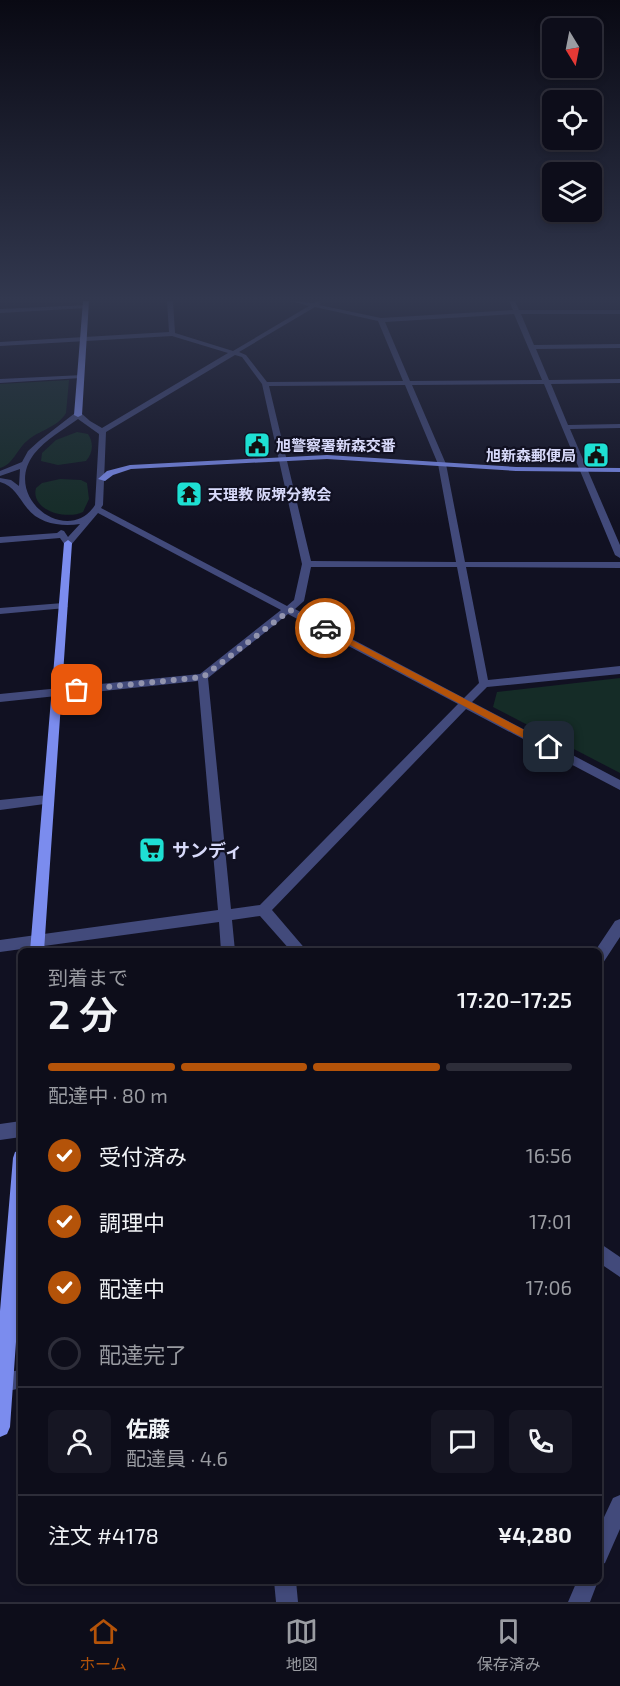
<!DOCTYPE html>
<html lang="ja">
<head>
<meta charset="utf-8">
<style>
	body { margin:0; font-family:"Exo 2","Noto Sans JP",sans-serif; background:#161623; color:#f1f3f6; height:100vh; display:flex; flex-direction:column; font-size:22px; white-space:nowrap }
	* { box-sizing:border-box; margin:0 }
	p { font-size:20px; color:#9a9ca2 }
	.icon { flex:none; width:33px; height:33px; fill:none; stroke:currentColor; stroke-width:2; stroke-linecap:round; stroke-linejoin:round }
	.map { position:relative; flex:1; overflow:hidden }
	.side { position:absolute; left:18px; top:948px; width:584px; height:636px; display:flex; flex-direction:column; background:#0d0d1a; border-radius:9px; box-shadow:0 3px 9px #0003,0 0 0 2px #2d2d39 }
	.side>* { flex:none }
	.needle { width:39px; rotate:170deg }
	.fabs { position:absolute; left:542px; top:18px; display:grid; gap:12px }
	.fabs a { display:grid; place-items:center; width:60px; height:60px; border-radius:9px; background:#0d0d1a; box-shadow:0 3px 9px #0003,0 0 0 2px #2d2d39; font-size:30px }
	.pin { position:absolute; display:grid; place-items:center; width:51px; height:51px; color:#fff; margin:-26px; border-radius:12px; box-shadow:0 3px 9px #0006 }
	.courier { position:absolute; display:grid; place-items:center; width:60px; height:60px; margin:-30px; border:4px solid #b45309; border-radius:50%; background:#fff; color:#222; box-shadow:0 2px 8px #0007 }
	.headline em { font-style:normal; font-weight:600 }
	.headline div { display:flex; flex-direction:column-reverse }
	.headline { display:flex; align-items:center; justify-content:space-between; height:102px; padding:0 30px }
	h1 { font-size:39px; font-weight:600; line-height:45px }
	.bar { display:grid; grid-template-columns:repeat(4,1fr); gap:9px 6px; align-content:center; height:72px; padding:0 30px }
	.bar i { height:8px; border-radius:4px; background:#2d2d39 }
	.bar .current { background:#b45309 }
	.bar p { grid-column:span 4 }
	.line { display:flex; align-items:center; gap:15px; padding:0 30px; border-top:2px solid #2d2d39 }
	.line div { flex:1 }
	.round { display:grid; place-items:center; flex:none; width:63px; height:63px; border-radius:9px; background:#161623 }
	ol { padding:0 30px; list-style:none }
	li { display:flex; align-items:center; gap:18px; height:66px }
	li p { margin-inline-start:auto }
	li .icon { padding:6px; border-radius:50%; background:#b45309; color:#fff; stroke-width:4 }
	li:last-child { color:#9a9ca2 }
	li i { width:33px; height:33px; border:3px solid #2d2d39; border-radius:50% }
	.tabs { display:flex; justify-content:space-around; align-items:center; height:84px; border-top:2px solid #2d2d39; background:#0d0d1a; font-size:16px; color:#9a9ca2 }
	.tabs a { display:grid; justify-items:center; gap:3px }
	.tabs .current { color:#b45309 }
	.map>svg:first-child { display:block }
	.green { fill:#152c27 }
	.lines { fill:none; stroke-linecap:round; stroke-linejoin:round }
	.street { fill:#424a7b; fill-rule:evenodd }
	.secondary { fill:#7b8cee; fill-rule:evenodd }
	.route { fill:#b45309 }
	.done { stroke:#9294ae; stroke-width:6; stroke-dasharray:0 10.8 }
	.labels { text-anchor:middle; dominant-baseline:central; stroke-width:4.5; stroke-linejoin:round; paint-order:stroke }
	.far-poi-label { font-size:15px; font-weight:bold; fill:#d8dafa; stroke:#112; text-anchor:start }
	.poi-label { font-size:18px; font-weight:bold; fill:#d8dafa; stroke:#112; text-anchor:start }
</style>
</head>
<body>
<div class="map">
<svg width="620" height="1602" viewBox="0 0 620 1602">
	<rect width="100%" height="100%" fill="#112"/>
	<path class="green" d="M 69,380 L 66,413 C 57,428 39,430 27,441 C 17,449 13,465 0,468 L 0,384 Z
		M 77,432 L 88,434 C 94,443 93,453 86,461 L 58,465 L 41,461 L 42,453 L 56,440 Z
		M 60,479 L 81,480 L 87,483 L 89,499 L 83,512 C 67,520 30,511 36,488 L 42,483 Z
		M 620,678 L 620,773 L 493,707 L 497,692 Z"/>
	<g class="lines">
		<path class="street" d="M 167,301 L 173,301 L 175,333 L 233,351 L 309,306 L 291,301 L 313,303 L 318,301 L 321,303 L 319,305 L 381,318 L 513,310 L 509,301 L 515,301 L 519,310 L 620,310 L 620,314 L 521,314 L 534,345 L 620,344 L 620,348 L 536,349 L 549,380 L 620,379 L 620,383 L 551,384 L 568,425 L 620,424 L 620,428 L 570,429 L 620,545 L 620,558 L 615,555 L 544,384 L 412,385 L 446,464 L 465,562 L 620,562 L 620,568 L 466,567 L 488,680 L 620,666 L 620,674 L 487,687 L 472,702 L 620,780 L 620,790 L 466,709 L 272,910 L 307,951 L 291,951 L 260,916 L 232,920 L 235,951 L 221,951 L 219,922 L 0,952 L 0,940 L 218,910 L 198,681 L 0,702 L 0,694 L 200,674 L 281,610 L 98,513 L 71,545 L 65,545 L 60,538 L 0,543 L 0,537 L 57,533 L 61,530 L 64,531 L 68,537 L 80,524 C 62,527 39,524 27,508 C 19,498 14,486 0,482 L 0,478 L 11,480 L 19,486 L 20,469 L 0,476 L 0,471 L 22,462 L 28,451 L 39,441 L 75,413 L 81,413 L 90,421 L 102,428 L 228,353 L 172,336 L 0,346 L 0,342 L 169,332 ZM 315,307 L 378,321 L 403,381 L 267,382 L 246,355 L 239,352 ZM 514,314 L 542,380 L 410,381 L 385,322 ZM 235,355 L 242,357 L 262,384 L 302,564 L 294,600 L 287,606 L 101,508 L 103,505 L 106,432 ZM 405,385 L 438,464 L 456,562 L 311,561 L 269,386 ZM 78,419 L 99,434 L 95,505 C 68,547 1,498 34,454 C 46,439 63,430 78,419 ZM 311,567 L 457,567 L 479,683 L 464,698 L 295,609 L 304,601 ZM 288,614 L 458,704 L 260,905 L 231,909 L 208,678 Z
			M 88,305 L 86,308 L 0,313 L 0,309 Z
			M 83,375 L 83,377 L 81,378 L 0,383 L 0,379 Z
			M 63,603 L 68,606 L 66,608 L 0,614 L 0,608 Z
			M 48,795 L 52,797 L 54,800 L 52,803 L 0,810 L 0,800 Z
			M 620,919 L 620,937 L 603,963 L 598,965 L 598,951 L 595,951 L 615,921 Z
			M 21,1121 L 21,1137 L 0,1140 L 0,1124 Z
			M 598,1242 L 620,1257 L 620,1277 L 598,1262 Z
			M 21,1370 L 21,1388 L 0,1393 L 0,1373 Z
			M 620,1495 L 620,1529 L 605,1563 L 598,1566 L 598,1530 L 613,1498 Z
			M 274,1581 L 296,1581 L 298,1602 L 276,1602 Z
			M 577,1581 L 598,1581 L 590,1602 L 568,1602 Z"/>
		<path class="secondary" d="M 83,301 L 89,301 L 82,415 L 78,417 L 74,415 Z
			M 327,455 L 516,467 L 620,468 L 620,472 L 516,471 L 327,459 L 131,469 L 113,475 L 105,481 L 98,479 L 107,471 L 130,465 Z
			M 68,540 L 72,543 L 44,951 L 30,951 L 64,543 Z
			M 21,1150 L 21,1271 L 10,1427 L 7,1434 L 0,1437 L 0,1311 L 13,1158 L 15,1152 Z"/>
	</g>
	<linearGradient id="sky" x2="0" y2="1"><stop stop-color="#090913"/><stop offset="0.57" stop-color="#32384f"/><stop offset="1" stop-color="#32384f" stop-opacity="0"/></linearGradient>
	<rect width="620" height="525" fill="url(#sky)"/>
	<path class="route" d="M 325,626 L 553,745 L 554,747 L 553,750 L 546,750 L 322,630 L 321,628 Z"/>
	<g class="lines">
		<path class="done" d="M 77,690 L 203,677 L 290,610 L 325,628"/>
	</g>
	<defs>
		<symbol id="civic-square" viewBox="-11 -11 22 22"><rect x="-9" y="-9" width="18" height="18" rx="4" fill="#1ee0d3" stroke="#112"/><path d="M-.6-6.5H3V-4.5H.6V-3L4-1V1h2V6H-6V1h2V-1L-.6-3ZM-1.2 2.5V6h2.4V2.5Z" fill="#111"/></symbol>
		<symbol id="temple-square" viewBox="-11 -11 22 22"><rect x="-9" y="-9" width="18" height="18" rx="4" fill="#1ee0d3" stroke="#112"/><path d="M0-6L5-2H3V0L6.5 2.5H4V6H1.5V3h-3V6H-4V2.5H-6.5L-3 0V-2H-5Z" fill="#111"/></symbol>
		<symbol id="supermarket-square" viewBox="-11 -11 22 22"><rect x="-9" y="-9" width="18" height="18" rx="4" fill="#1ee0d3" stroke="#112"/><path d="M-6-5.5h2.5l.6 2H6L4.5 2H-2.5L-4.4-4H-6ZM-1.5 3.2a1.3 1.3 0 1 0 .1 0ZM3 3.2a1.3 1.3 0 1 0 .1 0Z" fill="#111"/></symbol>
	</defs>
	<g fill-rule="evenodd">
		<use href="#civic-square" x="242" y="430" width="30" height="30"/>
		<use href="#civic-square" x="581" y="440" width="30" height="30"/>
		<use href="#temple-square" x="174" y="479" width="30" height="30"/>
		<use href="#supermarket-square" x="137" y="835" width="30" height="30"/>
	</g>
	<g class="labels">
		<g class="far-poi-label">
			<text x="276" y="445">旭警察署新森交番</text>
			<text x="576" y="455" text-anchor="end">旭新森郵便局</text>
			<text x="208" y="494">天理教 阪堺分教会</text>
		</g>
		<g class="poi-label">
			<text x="172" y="850">サンディ</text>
		</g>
	</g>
</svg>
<div class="fabs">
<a><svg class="needle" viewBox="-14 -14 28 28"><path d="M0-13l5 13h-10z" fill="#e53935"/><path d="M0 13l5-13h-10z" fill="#9a9ca2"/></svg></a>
<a><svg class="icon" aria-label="locate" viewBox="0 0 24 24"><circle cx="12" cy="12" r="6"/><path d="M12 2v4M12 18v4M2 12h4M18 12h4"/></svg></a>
<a><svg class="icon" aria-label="layers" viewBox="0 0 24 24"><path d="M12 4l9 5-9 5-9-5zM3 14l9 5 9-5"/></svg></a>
</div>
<div class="pin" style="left:77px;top:690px;background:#ea580c"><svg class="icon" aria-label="bag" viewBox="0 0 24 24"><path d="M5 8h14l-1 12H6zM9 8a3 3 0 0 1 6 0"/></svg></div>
<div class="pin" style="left:549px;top:747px;background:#1f2937"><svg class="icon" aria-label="home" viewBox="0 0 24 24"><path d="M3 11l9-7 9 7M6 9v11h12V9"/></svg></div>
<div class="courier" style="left:325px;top:628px"><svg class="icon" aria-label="car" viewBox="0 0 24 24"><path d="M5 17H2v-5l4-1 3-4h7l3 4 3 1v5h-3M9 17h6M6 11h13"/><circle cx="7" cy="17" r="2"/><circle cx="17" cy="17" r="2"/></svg></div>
<section class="side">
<div class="headline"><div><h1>2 分</h1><p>到着まで</p></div><em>17:20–17:25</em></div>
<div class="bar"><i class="current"></i><i class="current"></i><i class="current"></i><i></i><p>配達中 · 80 m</p></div>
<ol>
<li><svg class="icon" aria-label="check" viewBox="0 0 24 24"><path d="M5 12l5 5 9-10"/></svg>受付済み<p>16:56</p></li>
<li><svg class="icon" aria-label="check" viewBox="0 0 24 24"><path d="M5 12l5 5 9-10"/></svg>調理中<p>17:01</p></li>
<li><svg class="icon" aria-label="check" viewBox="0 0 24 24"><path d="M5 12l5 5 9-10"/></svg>配達中<p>17:06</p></li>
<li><i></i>配達完了</li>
</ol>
<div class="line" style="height:108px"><a class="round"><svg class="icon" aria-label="person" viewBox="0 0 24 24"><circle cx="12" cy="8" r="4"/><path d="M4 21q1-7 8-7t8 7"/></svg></a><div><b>佐藤</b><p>配達員 · 4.6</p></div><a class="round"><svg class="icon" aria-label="chat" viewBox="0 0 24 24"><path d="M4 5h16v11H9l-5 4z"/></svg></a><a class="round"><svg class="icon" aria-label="phone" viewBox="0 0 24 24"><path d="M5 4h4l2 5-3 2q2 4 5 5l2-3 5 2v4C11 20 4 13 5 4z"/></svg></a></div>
<div class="line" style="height:78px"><div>注文 #4178</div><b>¥4,280</b></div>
</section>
</div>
<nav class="tabs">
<a class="current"><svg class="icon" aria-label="home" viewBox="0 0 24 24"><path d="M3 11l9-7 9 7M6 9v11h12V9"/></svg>ホーム</a>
<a><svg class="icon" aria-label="map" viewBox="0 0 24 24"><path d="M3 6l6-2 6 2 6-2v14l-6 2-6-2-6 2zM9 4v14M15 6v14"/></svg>地図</a>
<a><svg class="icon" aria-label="saved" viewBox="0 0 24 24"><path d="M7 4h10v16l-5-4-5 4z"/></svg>保存済み</a>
</nav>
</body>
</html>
